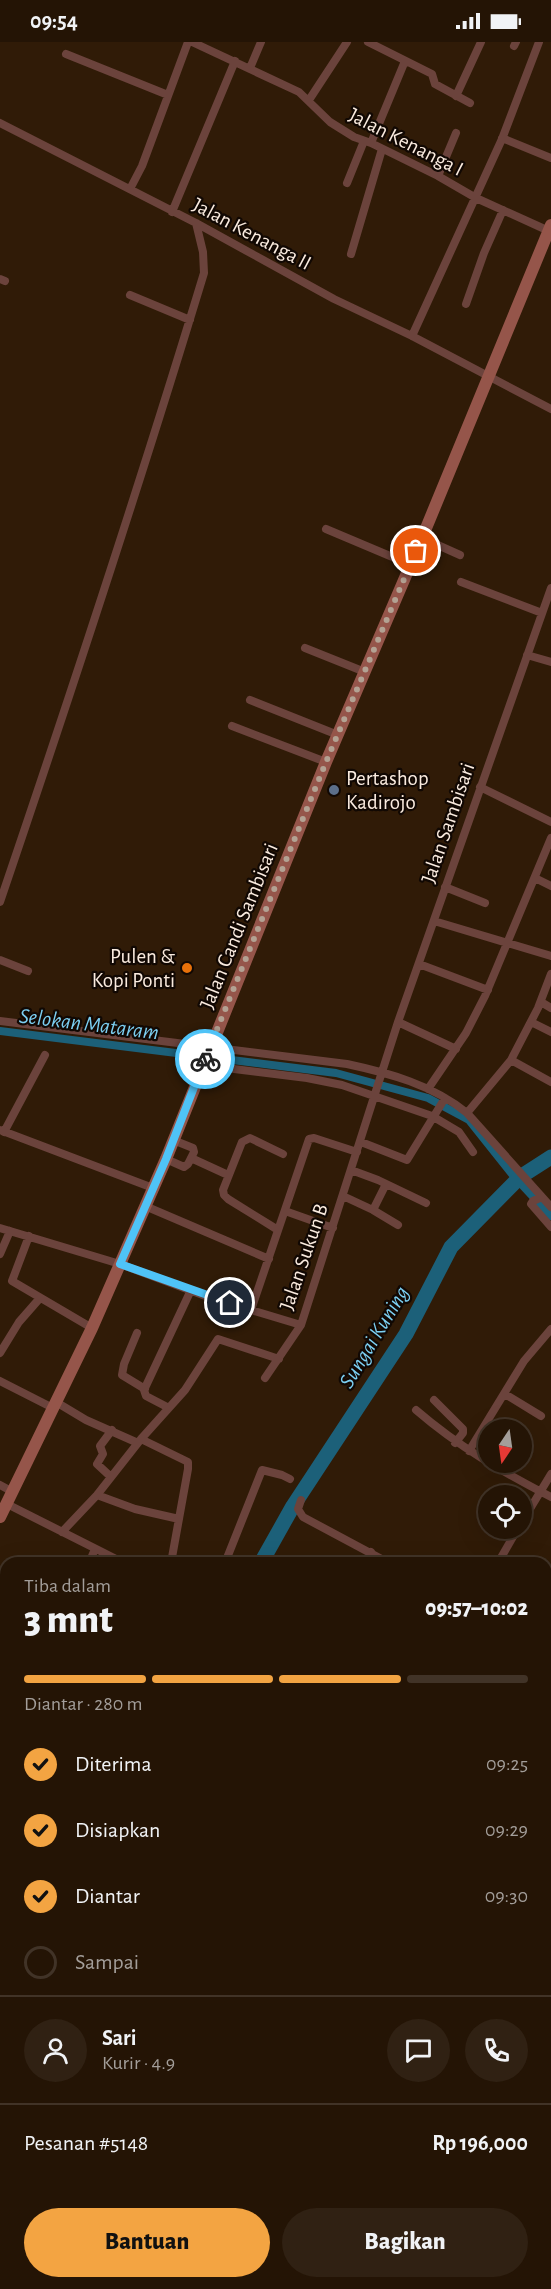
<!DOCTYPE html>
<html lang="id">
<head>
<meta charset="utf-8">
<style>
	body { margin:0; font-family:"Alegreya Sans",sans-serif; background:#302113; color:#f1f3f6; height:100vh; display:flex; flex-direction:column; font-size:22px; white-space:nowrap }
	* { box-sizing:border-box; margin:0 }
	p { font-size:20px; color:#a39e9a }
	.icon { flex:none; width:33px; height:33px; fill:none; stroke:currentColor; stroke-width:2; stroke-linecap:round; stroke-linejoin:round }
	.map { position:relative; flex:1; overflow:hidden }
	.side { position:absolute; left:0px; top:1515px; width:552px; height:732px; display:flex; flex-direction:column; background:#241405; border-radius:18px 18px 0 0; box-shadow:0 6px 24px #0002,0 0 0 2px #413327 }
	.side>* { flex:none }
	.needle { width:39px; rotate:193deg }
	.fabs { position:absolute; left:478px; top:1377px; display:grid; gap:12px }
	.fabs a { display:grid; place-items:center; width:54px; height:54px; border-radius:50%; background:#241405; box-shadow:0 6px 24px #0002,0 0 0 2px #413327; font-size:30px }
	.pin { position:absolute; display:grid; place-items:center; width:51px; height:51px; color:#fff; margin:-26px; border:3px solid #fff; border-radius:50%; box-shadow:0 2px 6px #0007 }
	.courier { position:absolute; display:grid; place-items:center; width:60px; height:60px; margin:-30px; border:4px solid #4fc3f7; border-radius:50%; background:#fff; color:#222; box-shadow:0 2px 8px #0007 }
	.summary em { font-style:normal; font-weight:800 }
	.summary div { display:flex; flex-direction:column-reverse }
	.summary { display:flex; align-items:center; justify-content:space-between; height:102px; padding:0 24px }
	h1 { font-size:39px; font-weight:800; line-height:45px }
	.bar { display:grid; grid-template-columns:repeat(4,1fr); gap:9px 6px; align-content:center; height:72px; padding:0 24px }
	.bar i { height:8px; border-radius:4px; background:#413327 }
	.bar .selected { background:#f3a442 }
	.bar p { grid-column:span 4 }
	.line { display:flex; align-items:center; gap:15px; padding:0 24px; border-top:2px solid #413327 }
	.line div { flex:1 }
	.round { display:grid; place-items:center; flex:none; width:63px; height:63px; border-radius:32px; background:#302113 }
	ol { padding:0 24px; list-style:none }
	li { display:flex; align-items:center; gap:18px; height:66px }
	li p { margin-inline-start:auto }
	li .icon { padding:6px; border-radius:50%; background:#f3a442; color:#111; stroke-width:4 }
	li:last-child { color:#a39e9a }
	li i { width:33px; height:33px; border:3px solid #413327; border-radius:50% }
	.cta { display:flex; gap:12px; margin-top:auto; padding:12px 24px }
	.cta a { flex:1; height:69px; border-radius:36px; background:#f3a442; color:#111; font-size:24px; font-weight:800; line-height:69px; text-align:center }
	.cta a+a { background:#302113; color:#f1f3f6 }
	.status { display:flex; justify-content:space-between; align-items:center; height:42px; padding:0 30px; background:#241405; direction:ltr }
	.status svg { height:16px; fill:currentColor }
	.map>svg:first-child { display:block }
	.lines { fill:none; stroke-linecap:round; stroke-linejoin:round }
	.canal { stroke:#1c6079; stroke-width:8 }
	.river { stroke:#1c6079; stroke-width:15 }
	.street { stroke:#6b433c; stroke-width:8 }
	.secondary { stroke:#95554a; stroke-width:12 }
	.done { stroke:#b3a293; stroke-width:6; stroke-dasharray:0 10.8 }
	.route { stroke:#4fc3f7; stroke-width:8 }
	.service-dot { fill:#5c6f8a; stroke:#110803; stroke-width:2 }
	.food-dot { fill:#e8710a; stroke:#110803; stroke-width:2 }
	.labels { text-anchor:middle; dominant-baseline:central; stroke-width:4.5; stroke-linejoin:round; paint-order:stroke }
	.street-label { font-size:21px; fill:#faebdf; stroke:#110803 }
	.poi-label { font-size:21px; fill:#faebdf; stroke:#110803; text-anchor:start }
	.water-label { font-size:22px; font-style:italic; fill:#7ccff2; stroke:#110803 }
</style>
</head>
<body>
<div class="status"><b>09:54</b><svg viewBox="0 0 49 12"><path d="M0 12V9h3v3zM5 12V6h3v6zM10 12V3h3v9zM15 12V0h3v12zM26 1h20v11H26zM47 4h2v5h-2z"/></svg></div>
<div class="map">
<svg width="551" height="2247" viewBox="0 0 551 2247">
	<rect width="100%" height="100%" fill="#301b07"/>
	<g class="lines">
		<path class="canal" d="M 0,989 L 336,1031 L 428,1056 L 469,1078 L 512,1132 L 551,1174"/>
		<path class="river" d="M 261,1521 L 293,1464 L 406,1292 L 451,1205 L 520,1135 L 551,1115
			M 209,2247 L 213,2241"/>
		<path class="street" d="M 192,0 L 299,50 L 330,80 L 354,95 L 371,101 L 438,134 L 476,156 L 549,189
			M 368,0 L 432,32 L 435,42 L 470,61
			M 514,4 L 516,0
			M 66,12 L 168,53
			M 250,26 L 261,0
			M 456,54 L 481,0
			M 309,58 L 347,0
			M 0,81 L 196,181 L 334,257 L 412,294 L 551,367
			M 502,96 L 551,116
			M 371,101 L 405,19
			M 438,134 L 456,91
			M 347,141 L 364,99
			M 130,147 L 142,124 L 188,0
			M 172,170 L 235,19
			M 351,212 L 382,107
			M 0,237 L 5,239
			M 130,253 L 190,278
			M 466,262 L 484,211 L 503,168
			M 412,294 L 502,97 L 539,0
			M 326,487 L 409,522
			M 422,496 L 460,513
			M 461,540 L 542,571
			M 305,606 L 365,630
			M 527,613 L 551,620
			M 250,658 L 338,693
			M 232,684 L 326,720
			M 480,745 L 551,780
			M 535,836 L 551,844
			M 445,845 L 485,861
			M 0,860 C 71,651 140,442 204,231 L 203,210 L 196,181
			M 434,879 L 551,914
			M 0,918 L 28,929
			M 419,922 L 488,948
			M 541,960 L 551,966
			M 0,979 L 347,1022 C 389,1031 433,1043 467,1071 L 551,1165
			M 398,980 L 456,1007
			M 531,980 L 551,990
			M 511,1018 L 551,1040
			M 202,1023 L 307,1036 L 342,1043 L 432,1074 L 459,1090 L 473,1110
			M 428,1047 L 466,991 L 485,954 L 551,796
			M 467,1071 L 511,1018 L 538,966 L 551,932
			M 0,1088 L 153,1146
			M 4,1090 L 45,1013
			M 361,1100 L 407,1118 L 445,1056
			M 191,1116 L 228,1133
			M 166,1117 L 184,1125 L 188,1122 L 194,1110 L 193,1106 L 173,1098
			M 351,1128 L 378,1138 L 426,1161
			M 343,1154 L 373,1168 L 398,1183
			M 542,1155 L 533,1159 L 531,1162 L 551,1185
			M 145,1164 L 269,1217
			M 373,1168 L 386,1142
			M 285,1169 L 333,1186
			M 0,1186 L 120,1222 L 208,1255 L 301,1283 L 398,980 L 551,546
			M 278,1188 L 228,1157 L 224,1153 L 223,1148 L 242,1100 L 250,1096 L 283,1112
			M 29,1194 L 12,1239 L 92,1286
			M 0,1212 L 10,1189
			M 251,1268 L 309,1097 L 314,1096 L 357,1110
			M 137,1291 L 124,1322 L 122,1333 L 145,1347
			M 0,1311 L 19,1280 L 40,1256
			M 265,1336 L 301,1283
			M 0,1339 L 53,1366
			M 505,1352 L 541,1374
			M 434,1358 L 463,1387 L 463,1391 L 455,1401
			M 56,1360 L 86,1378 L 138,1401
			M 169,1366 L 146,1354 L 144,1348 L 191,1248
			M 416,1368 C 459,1405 501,1429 551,1455
			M 141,1397 L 188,1420 L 188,1427 L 171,1521
			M 469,1409 L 524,1319 L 551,1287
			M 111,1435 L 97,1422 L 103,1412 L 100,1404 L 112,1388
			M 0,1443 L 13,1450
			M 97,1453 L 135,1467 L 179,1477
			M 301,1458 L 298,1467 L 303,1475 L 389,1521
			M 7,1462 L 124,1521
			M 522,1480 L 551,1432
			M 62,1490 L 97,1453 L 141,1397 L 185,1348 L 218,1297 L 279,1317
			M 89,1521 L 95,1507
			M 225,1521 L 262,1428 L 282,1433 L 290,1437
			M 365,1521 L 371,1510
			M 498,1521 L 518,1486
			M 0,1545 L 6,1548
			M 546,1613 L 551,1616
			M 546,1704 L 551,1706
			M 0,1733 L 6,1717
			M 0,1748 L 6,1750
			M 546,1801 L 551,1803
			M 546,1824 L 551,1816
			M 0,1866 L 6,1856
			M 3,1940 L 6,1941
			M 6,1987 L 0,2013 L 6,2015
			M 546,2110 L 551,2088
			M 546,2162 L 551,2164
			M 0,2229 L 6,2231
			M 356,2241 L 367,2247
			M 449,2241 L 461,2247
			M 540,2241 L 551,2245
			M 39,2247 L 41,2241
			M 507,2247 L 509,2241"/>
		<path class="secondary" d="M 0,1475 L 92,1286 L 166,1117 L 326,720 L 422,496 L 551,183"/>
	</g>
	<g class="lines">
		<path class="done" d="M 205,1017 L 326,720 L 416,509"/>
		<path class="route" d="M 205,1017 L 166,1117 L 120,1222 L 230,1261"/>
	</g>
	<circle class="service-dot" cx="334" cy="748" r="6"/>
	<circle class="food-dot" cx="187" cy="926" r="6"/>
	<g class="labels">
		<g class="street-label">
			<text transform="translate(406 100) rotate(27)">Jalan Kenanga I</text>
			<text transform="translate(252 192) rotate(28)">Jalan Kenanga II</text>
			<text transform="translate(448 781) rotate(-71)">Jalan Sambisari</text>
			<text transform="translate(239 884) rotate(-68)">Jalan Candi Sambisari</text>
			<text transform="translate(304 1215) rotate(-71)">Jalan Sukun B</text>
		</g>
		<g class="poi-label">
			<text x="346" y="736">Pertashop<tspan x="346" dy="24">Kadirojo</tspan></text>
			<text x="175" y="914" text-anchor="end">Pulen &amp;<tspan x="175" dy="24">Kopi Ponti</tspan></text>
		</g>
		<g class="water-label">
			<text transform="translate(89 982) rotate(7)">Selokan Mataram</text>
			<text transform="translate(374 1295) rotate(-59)">Sungai Kuning</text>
		</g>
	</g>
</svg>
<div class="fabs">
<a><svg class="needle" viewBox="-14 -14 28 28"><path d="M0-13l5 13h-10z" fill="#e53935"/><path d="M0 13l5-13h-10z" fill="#a39e9a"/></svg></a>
<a><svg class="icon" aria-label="locate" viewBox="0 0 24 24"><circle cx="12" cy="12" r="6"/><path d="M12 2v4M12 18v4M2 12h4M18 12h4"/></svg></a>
</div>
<div class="pin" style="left:416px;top:509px;background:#ea580c"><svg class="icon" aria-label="bag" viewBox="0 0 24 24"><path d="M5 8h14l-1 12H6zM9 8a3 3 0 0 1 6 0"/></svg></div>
<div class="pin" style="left:230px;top:1261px;background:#1f2937"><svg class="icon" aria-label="home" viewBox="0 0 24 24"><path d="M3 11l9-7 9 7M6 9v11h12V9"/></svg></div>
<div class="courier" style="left:205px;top:1017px"><svg class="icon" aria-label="bike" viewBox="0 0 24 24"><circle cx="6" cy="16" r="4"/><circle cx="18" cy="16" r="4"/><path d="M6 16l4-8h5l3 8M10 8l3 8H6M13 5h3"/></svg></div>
<section class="side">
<div class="summary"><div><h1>3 mnt</h1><p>Tiba dalam</p></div><em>09:57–10:02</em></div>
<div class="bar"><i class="selected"></i><i class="selected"></i><i class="selected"></i><i></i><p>Diantar · 280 m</p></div>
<ol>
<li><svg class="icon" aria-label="check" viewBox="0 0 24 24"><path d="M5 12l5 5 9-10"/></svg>Diterima<p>09:25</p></li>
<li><svg class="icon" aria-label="check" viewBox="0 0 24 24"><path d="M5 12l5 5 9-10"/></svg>Disiapkan<p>09:29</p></li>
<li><svg class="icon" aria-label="check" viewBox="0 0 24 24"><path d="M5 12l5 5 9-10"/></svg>Diantar<p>09:30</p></li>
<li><i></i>Sampai</li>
</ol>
<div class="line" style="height:108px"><a class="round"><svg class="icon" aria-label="person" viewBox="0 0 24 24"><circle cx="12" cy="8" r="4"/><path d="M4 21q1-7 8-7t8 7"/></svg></a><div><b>Sari</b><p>Kurir · 4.9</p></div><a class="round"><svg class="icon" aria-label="chat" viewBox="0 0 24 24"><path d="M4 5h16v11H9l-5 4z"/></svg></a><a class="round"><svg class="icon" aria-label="phone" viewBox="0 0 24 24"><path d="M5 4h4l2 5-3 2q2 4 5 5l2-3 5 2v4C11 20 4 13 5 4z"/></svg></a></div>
<div class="line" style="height:78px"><div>Pesanan #5148</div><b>Rp 196,000</b></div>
<div class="cta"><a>Bantuan</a><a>Bagikan</a></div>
</section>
</div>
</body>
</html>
